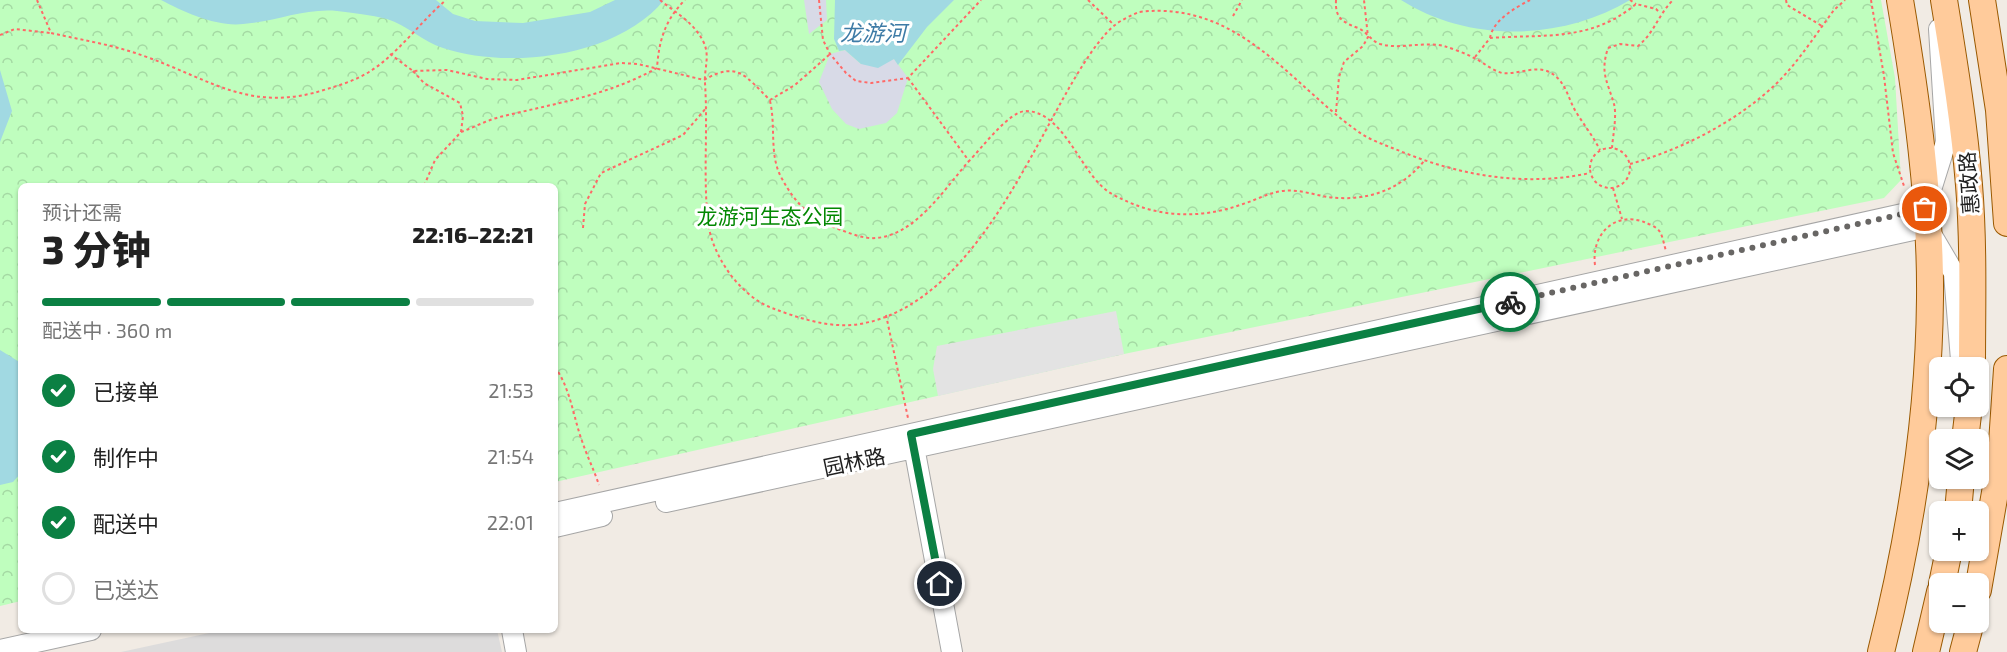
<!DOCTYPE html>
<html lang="zh">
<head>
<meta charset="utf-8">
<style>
	body { margin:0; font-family:"Exo 2","Noto Sans SC",sans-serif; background:#f2f2f2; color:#222; height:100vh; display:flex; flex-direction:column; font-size:22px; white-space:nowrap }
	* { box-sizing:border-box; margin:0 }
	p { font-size:20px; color:#767676 }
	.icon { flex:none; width:33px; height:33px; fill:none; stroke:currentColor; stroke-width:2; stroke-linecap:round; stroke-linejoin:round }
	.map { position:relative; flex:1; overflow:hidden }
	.side { position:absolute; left:18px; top:183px; width:540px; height:450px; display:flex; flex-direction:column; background:#fff; border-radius:9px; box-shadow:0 2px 4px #0004 }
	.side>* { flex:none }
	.fabs { position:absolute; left:1929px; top:357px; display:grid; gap:12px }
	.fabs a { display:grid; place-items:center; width:60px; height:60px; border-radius:9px; background:#fff; box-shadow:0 2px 4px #0004; font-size:30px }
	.pin { position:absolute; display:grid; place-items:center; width:51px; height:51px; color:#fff; margin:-26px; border:3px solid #fff; border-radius:50%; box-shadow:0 2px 6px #0007 }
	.courier { position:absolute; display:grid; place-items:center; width:60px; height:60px; margin:-30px; border:4px solid #0b8043; border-radius:50%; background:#fff; color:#222; box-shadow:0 2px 8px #0007 }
	.head em { font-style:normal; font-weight:800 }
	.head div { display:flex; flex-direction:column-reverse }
	.head { display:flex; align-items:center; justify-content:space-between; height:102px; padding:0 24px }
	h1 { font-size:39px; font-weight:800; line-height:45px }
	.bar { display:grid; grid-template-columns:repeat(4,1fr); gap:9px 6px; align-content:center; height:72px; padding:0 24px }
	.bar i { height:8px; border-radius:4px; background:#e0e0e0 }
	.bar .current { background:#0b8043 }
	.bar p { grid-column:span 4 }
	ol { padding:0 24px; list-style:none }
	li { display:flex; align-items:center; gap:18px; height:66px }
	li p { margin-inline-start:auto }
	li .icon { padding:6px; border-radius:50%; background:#0b8043; color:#fff; stroke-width:4 }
	li:last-child { color:#767676 }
	li i { width:33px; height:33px; border:3px solid #e0e0e0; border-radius:50% }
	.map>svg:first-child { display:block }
	.residential { fill:#dddcdc }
	.park { fill:url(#park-crowns) }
	.parking { fill:#e3e3e3 }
	.plaza { fill:#d8dae7 }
	.water { fill:#a1d9e2 }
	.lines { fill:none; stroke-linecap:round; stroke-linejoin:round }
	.minor-casing { stroke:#a6a6a6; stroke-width:22 }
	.major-casing { stroke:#9a5900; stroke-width:28 }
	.path { stroke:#ff6967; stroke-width:2; stroke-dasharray:3 3; stroke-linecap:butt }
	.minor { stroke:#fff; stroke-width:20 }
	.major { stroke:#ffcb9b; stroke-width:26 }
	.done { stroke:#686664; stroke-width:6; stroke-dasharray:0 10.8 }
	.route { stroke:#0b8043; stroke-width:8 }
	.labels { text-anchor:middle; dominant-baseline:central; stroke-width:6; stroke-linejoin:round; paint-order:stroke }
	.street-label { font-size:21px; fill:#1f1f1f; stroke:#fff }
	.park-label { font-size:21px; fill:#038802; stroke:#fff }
	.water-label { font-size:22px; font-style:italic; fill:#3e7ba6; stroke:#fff }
</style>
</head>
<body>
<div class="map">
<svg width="2007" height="652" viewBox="0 0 2007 652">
	<defs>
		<pattern id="park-crowns" width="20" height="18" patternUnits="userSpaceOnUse" patternTransform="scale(1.5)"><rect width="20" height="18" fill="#bffebe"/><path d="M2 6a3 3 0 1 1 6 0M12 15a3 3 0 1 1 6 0" fill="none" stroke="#a4d9a3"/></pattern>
	</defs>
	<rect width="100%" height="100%" fill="#f1ebe4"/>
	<path class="residential" d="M 223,630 L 497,630 L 502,652 L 121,652 Z"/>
	<path class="park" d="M 0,0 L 1881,0 L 1895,78 L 1901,180 L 1884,198 L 1124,354 L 555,482 L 555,186 L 21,186 L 21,601 L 0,606 Z"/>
	<path class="parking" d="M 1116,311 L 1124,354 L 938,396 L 933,369 L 937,346 Z"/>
	<path class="plaza" d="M 804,0 L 826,0 L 827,20 L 809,34 Z
		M 845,50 L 861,64 L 894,59 L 908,78 L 897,113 L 886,123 L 859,129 L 846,124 L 832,109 L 819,82 L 830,54 Z"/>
	<path class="water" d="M 161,0 L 436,0 L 453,14 L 475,21 L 523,23 L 590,12 L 615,0 L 664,0 C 618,57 509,70 443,48 C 423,42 407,25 387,19 C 371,15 353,13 337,11 C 304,8 275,22 243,24 C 216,27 184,12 161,0 Z
		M 835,0 L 954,0 L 927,27 L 898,65 L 894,59 L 878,68 L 861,64 L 845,50 L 839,51 L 834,39 Z
		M 1401,0 L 1630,0 C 1561,41 1469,43 1401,0 Z
		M 0,70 L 12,111 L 0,142 Z
		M 0,350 L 21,363 L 21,473 L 13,482 L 0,485 Z"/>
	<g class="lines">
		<defs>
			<path id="minor" d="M 912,436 L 952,652
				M 666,502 L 1927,227 L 1954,273 L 1961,360
				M 555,513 L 1925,209 L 1946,142 L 1939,29
				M 555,527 L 602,516
				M 512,630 L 516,652
				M 0,650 L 91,630"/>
			<path id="major" d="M 1944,0 C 1954,62 1964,123 1969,185 C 1974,246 1972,307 1972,368
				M 1982,0 L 1999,110 L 2007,223
				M 1965,440 L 1969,406
				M 1958,512 L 1961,478
				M 1942,584 L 1949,550
				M 1978,590 L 2001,458 L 2007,369
				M 1881,652 C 1910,537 1929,417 1930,298 C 1931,201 1916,95 1900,0
				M 1926,652 L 1940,592
				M 1963,652 L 1971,622"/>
		</defs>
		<use href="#minor" class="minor-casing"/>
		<use href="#major" class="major-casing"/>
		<path class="path" d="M 37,0 L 51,33 C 82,40 114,45 144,56 C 212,80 251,114 327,89 C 341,85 356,80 369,72 C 398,54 420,22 446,0
			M 660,0 C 677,14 694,22 704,43 C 710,57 704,69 705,83 C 708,129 703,177 708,222 C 712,256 740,296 772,308 C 798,318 831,329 860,324 C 954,308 1012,192 1053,117 C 1066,93 1094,41 1115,25 C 1121,20 1132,15 1139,12 C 1238,0 1291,84 1356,130 C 1369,140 1385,145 1400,151 C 1461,176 1525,187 1590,173
			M 819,0 L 823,40 L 830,54 L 846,73 L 856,81 L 871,83 L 908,78 L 981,0
			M 1088,0 L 1114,25
			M 1336,0 C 1335,18 1342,22 1358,28 C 1366,31 1371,41 1380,44 C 1401,50 1422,41 1444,46 C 1453,49 1465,53 1474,58 C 1483,62 1491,70 1502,73 C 1517,75 1532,66 1547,71 C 1566,79 1567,97 1576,112 C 1584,125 1593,136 1600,150
			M 1630,0 L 1636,4
			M 1786,0 L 1787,5 L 1822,26
			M 1871,0 L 1884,76 L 1893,153 L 1904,186
			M 1233,16 L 1242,0
			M 0,35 L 15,29 L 50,33
			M 1490,38 C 1493,20 1515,8 1530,0
			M 390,54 L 413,71 L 447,70 L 487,79 L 517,80 L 621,63 L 638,64 L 704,80 C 738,60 746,77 770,100 L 795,85 L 830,54
			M 1475,57 L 1490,38 C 1544,34 1591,42 1636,4 L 1656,9 L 1660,13
			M 413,71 L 424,83 L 460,103 L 463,116 L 461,132 L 435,160 L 424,186
			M 908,78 L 969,161 C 982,148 1009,111 1026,111 C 1066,112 1081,177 1112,194 C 1155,218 1198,220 1243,204 C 1256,200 1268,193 1282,191 C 1297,189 1312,194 1327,197 C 1365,202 1400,191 1424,161
			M 770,101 C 776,126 769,154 781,177 C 796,205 812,220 841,230 C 852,234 864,239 876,238 C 916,235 945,188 969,161
			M 1336,112 L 1339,77 L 1344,62 L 1363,46 L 1368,37 L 1364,0
			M 461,132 C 475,127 489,119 504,116 C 557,103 609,95 657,68 C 659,40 665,20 685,0
			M1590 168a20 20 0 1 1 40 0a20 20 0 1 1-40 0Z
			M 1612,148 C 1613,135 1617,116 1614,104 C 1607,80 1600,73 1608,48 L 1620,44 L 1638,46 C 1655,32 1658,15 1673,0
			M 1630,164 C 1683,149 1738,121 1778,82 C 1799,61 1816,34 1834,10 L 1845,0
			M 1613,188 L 1622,219
			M 583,228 L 585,204 L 601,173 L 683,135 L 707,107
			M 1595,265 C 1591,235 1614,211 1644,222 C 1649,224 1657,227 1660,232 C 1663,237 1664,245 1666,251
			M 886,315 L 908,418
			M 555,367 C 571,390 573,416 582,441 C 587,456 594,470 599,485"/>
		<use href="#minor" class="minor"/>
		<use href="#major" class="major"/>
	</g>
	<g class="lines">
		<path class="done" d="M 1510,302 L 1925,209"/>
		<path class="route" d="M 940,584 L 911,434 L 1510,302"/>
	</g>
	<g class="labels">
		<g class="street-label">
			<text transform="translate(1968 183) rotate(-94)">惠政路</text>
			<text transform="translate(854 461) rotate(-12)">园林路</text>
		</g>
		<g class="park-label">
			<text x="770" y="215">龙游河生态公园</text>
		</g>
		<g class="water-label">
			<text x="873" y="32">龙游河</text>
		</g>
	</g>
</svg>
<div class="fabs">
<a><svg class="icon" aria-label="locate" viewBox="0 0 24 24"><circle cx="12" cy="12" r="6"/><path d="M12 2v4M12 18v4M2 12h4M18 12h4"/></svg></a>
<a><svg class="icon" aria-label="layers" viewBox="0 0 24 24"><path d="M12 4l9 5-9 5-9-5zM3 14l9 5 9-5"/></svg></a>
<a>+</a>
<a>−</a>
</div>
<div class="pin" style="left:1925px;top:209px;background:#ea580c"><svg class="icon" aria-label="bag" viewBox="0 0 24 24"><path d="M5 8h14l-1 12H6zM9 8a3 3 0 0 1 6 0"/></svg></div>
<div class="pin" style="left:940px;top:584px;background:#1f2937"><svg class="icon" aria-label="home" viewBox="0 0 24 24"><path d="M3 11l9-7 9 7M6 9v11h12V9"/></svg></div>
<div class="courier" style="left:1510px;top:302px"><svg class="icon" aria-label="bike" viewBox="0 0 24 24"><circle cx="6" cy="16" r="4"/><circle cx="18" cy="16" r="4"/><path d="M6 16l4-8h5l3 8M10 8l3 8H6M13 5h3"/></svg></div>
<section class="side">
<div class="head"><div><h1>3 分钟</h1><p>预计还需</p></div><em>22:16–22:21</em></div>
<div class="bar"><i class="current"></i><i class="current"></i><i class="current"></i><i></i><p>配送中 · 360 m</p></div>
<ol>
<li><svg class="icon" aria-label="check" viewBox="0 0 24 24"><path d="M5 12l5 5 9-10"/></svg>已接单<p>21:53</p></li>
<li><svg class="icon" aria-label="check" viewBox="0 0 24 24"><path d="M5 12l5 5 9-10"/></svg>制作中<p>21:54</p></li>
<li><svg class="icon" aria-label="check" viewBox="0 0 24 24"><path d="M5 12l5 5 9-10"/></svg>配送中<p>22:01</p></li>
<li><i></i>已送达</li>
</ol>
</section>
</div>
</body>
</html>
